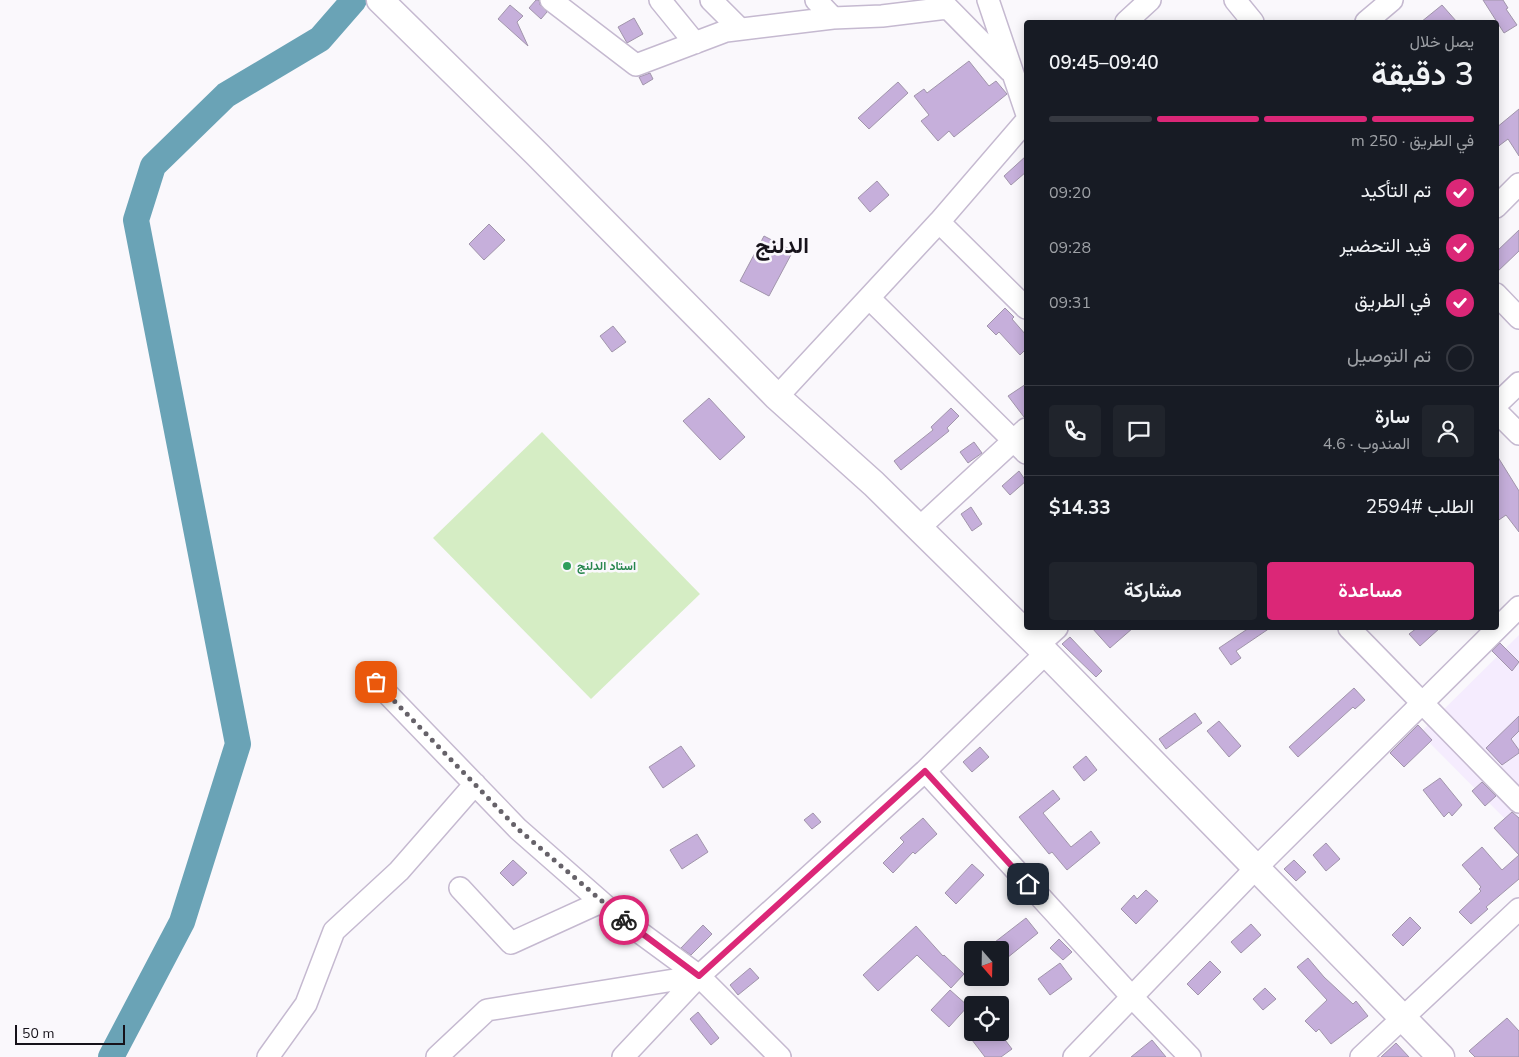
<!DOCTYPE html>
<html lang="ar">
<head>
<meta charset="utf-8">
<style>
	body { margin:0; font-family:"Nunito Sans",Vazirmatn,sans-serif; background:#20242c; color:#f1f3f6; direction:rtl; height:100vh; display:flex; flex-direction:column; font-size:19px; white-space:nowrap }
	* { box-sizing:border-box; margin:0 }
	p { font-size:16px; color:#9ea1a6 }
	.icon { flex:none; width:28px; height:28px; fill:none; stroke:currentColor; stroke-width:2; stroke-linecap:round; stroke-linejoin:round }
	.map { position:relative; flex:1; overflow:hidden; direction:ltr }
	.panel { position:absolute; left:1024px; top:20px; width:475px; height:610px; display:flex; flex-direction:column; background:#171b24; border-radius:5px; box-shadow:0 2px 12px #0003; direction:rtl }
	.panel>* { flex:none }
	.needle { width:32px; rotate:160deg }
	.fabs { position:absolute; left:964px; top:941px; display:grid; gap:10px }
	.fabs a { display:grid; place-items:center; width:45px; height:45px; border-radius:5px; background:#171b24; box-shadow:0 2px 12px #0003; font-size:25px }
	.scale { position:absolute; left:15px; bottom:12px; width:110px; box-sizing:border-box; padding-left:5px; border:2px solid #16121a; border-top:0; font-size:14px; line-height:18px; white-space:nowrap; color:#16121a; -webkit-text-stroke:4px #faf8fc; paint-order:stroke }
	.pin { position:absolute; display:grid; place-items:center; width:42px; height:42px; color:#fff; margin:-21px; border-radius:10px; box-shadow:0 2px 8px #0006 }
	.courier { position:absolute; display:grid; place-items:center; width:50px; height:50px; margin:-25px; border:4px solid #db2777; border-radius:50%; background:#fff; color:#222; box-shadow:0 1px 6px #0007 }
	.headline em { font-style:normal; font-weight:600 }
	.headline div { display:flex; flex-direction:column-reverse }
	.headline { display:flex; align-items:center; justify-content:space-between; height:85px; padding:0 25px }
	h1 { font-size:32px; font-weight:600; line-height:38px }
	.bar { display:grid; grid-template-columns:repeat(4,1fr); gap:8px 5px; align-content:center; height:60px; padding:0 25px }
	.bar i { height:6px; border-radius:4px; background:#363941 }
	.bar .on { background:#db2777 }
	.bar p { grid-column:span 4 }
	.line { display:flex; align-items:center; gap:12px; padding:0 25px; border-top:1px solid #363941 }
	.line div { flex:1 }
	.round { display:grid; place-items:center; flex:none; width:52px; height:52px; border-radius:5px; background:#20242c }
	ol { padding:0 25px; list-style:none }
	li { display:flex; align-items:center; gap:15px; height:55px }
	li p { margin-inline-start:auto }
	li .icon { padding:5px; border-radius:50%; background:#db2777; color:#fff; stroke-width:4 }
	li:last-child { color:#9ea1a6 }
	li i { width:28px; height:28px; border:2px solid #363941; border-radius:50% }
	.button { display:flex; gap:10px; margin-top:auto; padding:10px 25px }
	.button a { flex:1; height:58px; border-radius:5px; background:#db2777; color:#fff; font-size:20px; font-weight:600; line-height:58px; text-align:center }
	.button a+a { background:#20242c; color:#f1f3f6 }
	.map>svg:first-child { display:block }
	.built { fill:#f5ecfe }
	.green { fill:#d5edc4 }
	.lines { fill:none; stroke-linecap:round; stroke-linejoin:round }
	.river { stroke:#6aa3b6; stroke-width:26 }
	.building { fill:#c6afdb; stroke:#a195ab }
	.minor-casing { stroke:#c5b9d0; stroke-width:24 }
	.major-casing { stroke:#c5b9d0; stroke-width:29 }
	.minor { stroke:#fff; stroke-width:21 }
	.major { stroke:#fff; stroke-width:26 }
	.done { stroke:#666269; stroke-width:5; stroke-dasharray:0 9 }
	.route { stroke:#db2777; stroke-width:6 }
	.leisure-dot { fill:#2e9e5b; stroke:#faf8fc; stroke-width:2 }
	.labels { text-anchor:middle; dominant-baseline:central; stroke-width:5; stroke-linejoin:round; paint-order:stroke }
	.leisure-label { font-size:12px; font-weight:bold; fill:#27864d; stroke:#faf8fc; text-anchor:start }
	.town-label { font-size:22px; font-weight:bold; fill:#16121a; stroke:#faf8fc }
</style>
</head>
<body>
<div class="map">
<svg width="1519" height="1057" viewBox="0 0 1519 1057">
	<rect width="100%" height="100%" fill="#faf8fc"/>
	<path class="built" d="M 1519,635 L 1519,833 L 1420,733 Z"/>
	<path class="green" d="M 542,432 L 700,594 L 591,699 L 433,538 Z"/>
	<g class="lines">
		<path class="river" d="M 111,1057 L 182,922 L 238,744 L 136,220 L 153,166 L 226,95 L 320,39 L 354,0"/>
	</g>
	<path class="building" d="M 536,0 L 539,0 L 540,5 L 547,12 L 541,19 L 529,8 Z
		M 1483,0 L 1503,0 L 1508,8 L 1506,9 L 1517,25 L 1504,33 Z
		M 510,5 L 523,16 L 517,22 L 528,46 L 498,19 Z
		M 1442,5 L 1457,22 L 1421,22 Z
		M 634,18 L 643,34 L 627,43 L 618,27 Z
		M 969,61 L 989,86 L 996,81 L 1007,94 L 954,137 L 949,131 L 938,141 L 921,121 L 929,115 L 914,96 L 924,89 L 927,93 Z
		M 650,73 L 653,79 L 643,85 L 639,77 Z
		M 898,82 L 908,93 L 869,129 L 858,118 Z
		M 1519,109 L 1519,156 L 1508,139 L 1496,148 L 1496,128 Z
		M 1026,156 L 1026,172 L 1011,185 L 1004,176 Z
		M 877,181 L 889,195 L 870,212 L 858,198 Z
		M 489,224 L 505,240 L 484,260 L 469,244 Z
		M 1519,230 L 1519,251 L 1496,273 L 1496,252 Z
		M 764,236 L 793,251 L 769,296 L 740,281 Z
		M 1005,308 L 1014,317 L 1012,319 L 1026,335 L 1026,349 L 1020,355 L 999,332 L 996,335 L 987,326 Z
		M 613,326 L 626,342 L 612,352 L 600,336 Z
		M 1026,384 L 1026,417 L 1024,417 L 1008,396 Z
		M 709,398 L 745,437 L 720,460 L 683,421 Z
		M 951,408 L 959,416 L 947,428 L 949,431 L 901,470 L 894,461 L 933,430 L 931,427 Z
		M 974,442 L 982,453 L 968,463 L 960,452 Z
		M 1496,454 L 1519,491 L 1519,532 L 1506,515 L 1496,522 Z
		M 1019,471 L 1026,481 L 1010,495 L 1002,486 Z
		M 971,507 L 982,524 L 972,531 L 961,514 Z
		M 1092,628 L 1133,628 L 1110,648 Z
		M 1249,628 L 1270,628 L 1236,651 L 1241,658 L 1231,665 L 1219,648 Z
		M 1417,628 L 1440,628 L 1420,646 L 1409,634 Z
		M 1070,637 L 1102,671 L 1096,677 L 1062,644 Z
		M 1500,643 L 1519,662 L 1512,671 L 1492,651 Z
		M 1354,688 L 1365,700 L 1355,709 L 1353,707 L 1298,757 L 1289,747 Z
		M 1195,713 L 1202,723 L 1166,749 L 1159,739 Z
		M 1519,716 L 1519,731 L 1511,739 L 1519,750 L 1519,753 L 1502,765 L 1486,748 Z
		M 1219,721 L 1241,746 L 1229,757 L 1207,731 Z
		M 1418,725 L 1432,740 L 1404,767 L 1390,753 Z
		M 681,746 L 695,766 L 663,788 L 649,767 Z
		M 980,747 L 989,757 L 972,772 L 963,762 Z
		M 1086,756 L 1097,770 L 1084,781 L 1073,767 Z
		M 1440,778 L 1462,805 L 1452,816 L 1449,812 L 1444,817 L 1423,790 Z
		M 1482,782 L 1496,796 L 1485,806 L 1472,791 Z
		M 1053,790 L 1060,799 L 1043,813 L 1071,847 L 1091,831 L 1100,843 L 1067,870 L 1052,852 L 1049,854 L 1019,817 Z
		M 1512,812 L 1519,818 L 1519,879 L 1486,907 L 1488,909 L 1471,924 L 1459,912 L 1481,891 L 1479,889 L 1481,887 L 1462,865 L 1482,847 L 1502,870 L 1519,855 L 1494,828 Z
		M 813,813 L 821,822 L 812,829 L 804,820 Z
		M 923,818 L 937,834 L 915,854 L 913,852 L 893,873 L 883,863 L 904,842 L 900,838 Z
		M 697,834 L 708,852 L 682,869 L 670,850 Z
		M 1326,843 L 1340,859 L 1326,871 L 1313,855 Z
		M 513,860 L 527,873 L 513,886 L 500,873 Z
		M 1294,860 L 1306,872 L 1296,881 L 1284,869 Z
		M 972,864 L 984,875 L 956,904 L 945,893 Z
		M 1146,890 L 1158,901 L 1136,924 L 1121,909 L 1134,895 L 1137,899 Z
		M 1410,917 L 1421,928 L 1403,946 L 1392,935 Z
		M 1026,918 L 1038,933 L 1007,958 L 995,942 Z
		M 1251,924 L 1261,935 L 1241,953 L 1231,942 Z
		M 703,925 L 712,934 L 691,955 L 681,948 Z
		M 916,926 L 943,956 L 944,955 L 964,974 L 951,988 L 917,955 L 878,991 L 863,975 Z
		M 1059,939 L 1072,952 L 1063,960 L 1050,948 Z
		M 1308,958 L 1324,977 L 1353,1004 L 1356,1001 L 1368,1016 L 1331,1044 L 1319,1029 L 1316,1032 L 1305,1021 L 1327,1000 L 1297,967 Z
		M 1210,961 L 1221,972 L 1198,995 L 1187,984 Z
		M 1060,963 L 1072,979 L 1050,995 L 1038,979 Z
		M 750,968 L 759,978 L 738,995 L 730,985 Z
		M 1265,988 L 1276,999 L 1263,1010 L 1253,999 Z
		M 950,990 L 968,1006 L 949,1027 L 931,1010 Z
		M 698,1012 L 719,1038 L 711,1045 L 690,1019 Z
		M 1507,1018 L 1519,1031 L 1519,1057 L 1475,1057 L 1469,1051 Z
		M 981,1032 L 999,1032 L 1012,1049 L 1001,1057 L 985,1057 L 972,1040 Z
		M 1152,1040 L 1166,1057 L 1131,1057 Z
		M 1396,1043 L 1409,1057 L 1381,1057 Z"/>
	<g class="lines">
		<defs>
			<path id="minor" d="M 551,0 L 636,65 L 726,31 L 833,18 L 882,16 L 947,8
				M 660,0 L 695,43
				M 711,0 L 740,29
				M 816,0 L 833,18
				M 940,0 L 1010,71
				M 988,0 L 1026,112
				M 1235,0 L 1253,22
				M 1126,22 L 1150,0
				M 1366,22 L 1392,0
				M 1496,207 L 1519,184
				M 939,222 L 1026,308
				M 1496,294 L 1519,318
				M 869,298 L 1026,453
				M 777,397 L 939,222 L 1026,121
				M 1496,405 L 1519,383
				M 1496,411 L 1519,434
				M 919,528 L 1026,429
				M 1349,628 L 1519,802
				M 1038,645 L 1057,628
				M 376,682 L 518,829 L 616,915 L 699,976 L 780,1057
				M 925,771 L 1132,997 L 1190,1057
				M 460,888 L 511,943 L 601,902
				M 268,1057 L 306,1004 L 334,931 L 399,871 L 475,784
				M 437,1057 L 487,1010 L 699,976
				M 623,1057 L 699,976 L 925,771 L 1046,653
				M 1074,1057 L 1256,868 L 1519,607
				M 1361,1057 L 1519,909"/>
			<path id="major" d="M 380,0 L 537,154 L 777,397 L 874,484 L 1046,653 L 1441,1057"/>
		</defs>
		<use href="#minor" class="minor-casing"/>
		<use href="#major" class="major-casing"/>
		<use href="#minor" class="minor"/>
		<use href="#major" class="major"/>
	</g>
	<g class="lines">
		<path class="done" d="M 376,682 L 518,829 L 624,920"/>
		<path class="route" d="M 624,920 L 699,976 L 925,771 L 1028,884"/>
	</g>
	<circle class="leisure-dot" cx="567" cy="566" r="5"/>
	<g class="labels">
		<g class="leisure-label">
			<text x="577" y="566">استاد الدلنج</text>
		</g>
		<g class="town-label">
			<text x="782" y="246">الدلنج</text>
		</g>
	</g>
</svg>
<div class="fabs">
<a><svg class="needle" viewBox="-14 -14 28 28"><path d="M0-13l5 13h-10z" fill="#e53935"/><path d="M0 13l5-13h-10z" fill="#9ea1a6"/></svg></a>
<a><svg class="icon" aria-label="locate" viewBox="0 0 24 24"><circle cx="12" cy="12" r="6"/><path d="M12 2v4M12 18v4M2 12h4M18 12h4"/></svg></a>
</div>
<div class="scale">50 m</div>
<div class="pin" style="left:376px;top:682px;background:#ea580c"><svg class="icon" aria-label="bag" viewBox="0 0 24 24"><path d="M5 8h14l-1 12H6zM9 8a3 3 0 0 1 6 0"/></svg></div>
<div class="pin" style="left:1028px;top:884px;background:#1f2937"><svg class="icon" aria-label="home" viewBox="0 0 24 24"><path d="M3 11l9-7 9 7M6 9v11h12V9"/></svg></div>
<div class="courier" style="left:624px;top:920px"><svg class="icon" aria-label="bike" viewBox="0 0 24 24"><circle cx="6" cy="16" r="4"/><circle cx="18" cy="16" r="4"/><path d="M6 16l4-8h5l3 8M10 8l3 8H6M13 5h3"/></svg></div>
<section class="panel">
<div class="headline"><div><h1>3 دقيقة</h1><p>يصل خلال</p></div><em>09:40–09:45</em></div>
<div class="bar"><i class="on"></i><i class="on"></i><i class="on"></i><i></i><p>في الطريق · 250 m</p></div>
<ol>
<li><svg class="icon" aria-label="check" viewBox="0 0 24 24"><path d="M5 12l5 5 9-10"/></svg>تم التأكيد<p>09:20</p></li>
<li><svg class="icon" aria-label="check" viewBox="0 0 24 24"><path d="M5 12l5 5 9-10"/></svg>قيد التحضير<p>09:28</p></li>
<li><svg class="icon" aria-label="check" viewBox="0 0 24 24"><path d="M5 12l5 5 9-10"/></svg>في الطريق<p>09:31</p></li>
<li><i></i>تم التوصيل</li>
</ol>
<div class="line" style="height:90px"><a class="round"><svg class="icon" aria-label="person" viewBox="0 0 24 24"><circle cx="12" cy="8" r="4"/><path d="M4 21q1-7 8-7t8 7"/></svg></a><div><b>سارة</b><p>المندوب · 4.6</p></div><a class="round"><svg class="icon" aria-label="chat" viewBox="0 0 24 24"><path d="M4 5h16v11H9l-5 4z"/></svg></a><a class="round"><svg class="icon" aria-label="phone" viewBox="0 0 24 24"><path d="M5 4h4l2 5-3 2q2 4 5 5l2-3 5 2v4C11 20 4 13 5 4z"/></svg></a></div>
<div class="line" style="height:65px"><div>الطلب #2594</div><b>$14.33</b></div>
<div class="button"><a>مساعدة</a><a>مشاركة</a></div>
</section>
</div>
</body>
</html>
